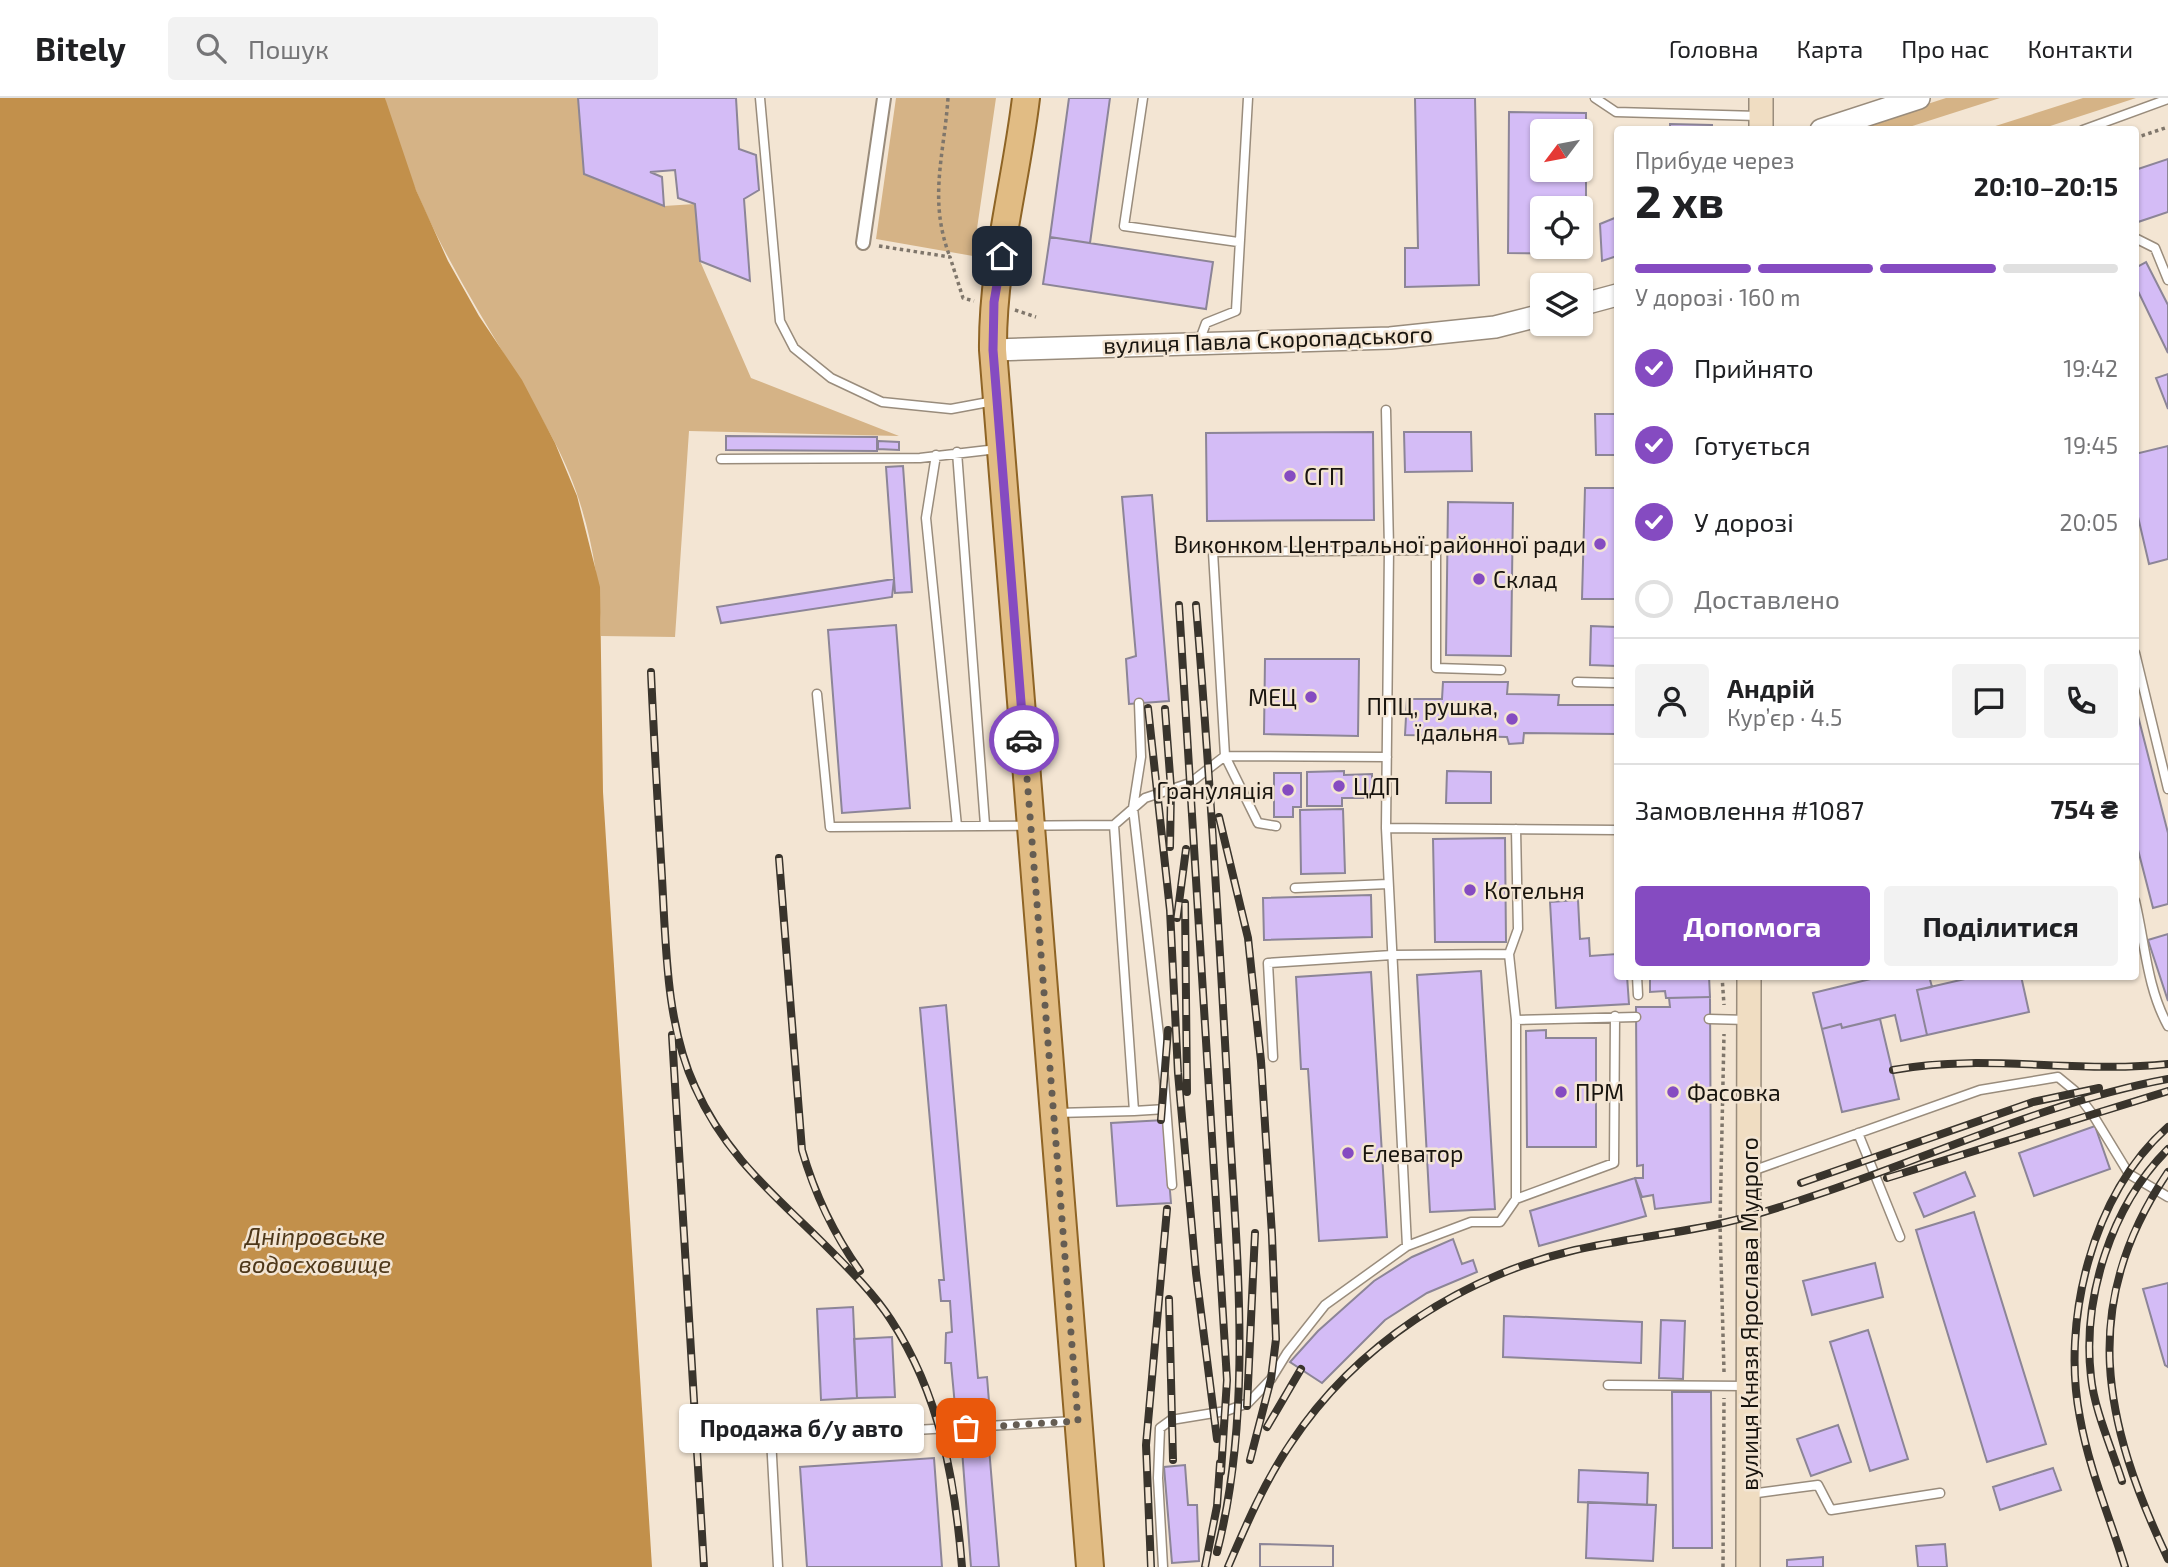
<!DOCTYPE html>
<html lang="uk">
<head>
<meta charset="utf-8">
<style>
	body { margin:0; font-family:"Exo 2",sans-serif; background:#f2f2f2; color:#202124; height:100vh; display:flex; flex-direction:column; font-size:26px; white-space:nowrap }
	* { box-sizing:border-box; margin:0 }
	p { font-size:23px; color:#757577 }
	.icon { flex:none; width:38px; height:38px; fill:none; stroke:currentColor; stroke-width:2; stroke-linecap:round; stroke-linejoin:round }
	.map { position:relative; flex:1; overflow:hidden }
	.sheet { position:absolute; left:1614px; top:28px; width:525px; height:854px; display:flex; flex-direction:column; background:#fff; border-radius:7px; box-shadow:0 2px 5px #0004 }
	.sheet>* { flex:none }
	.needle { width:46px; rotate:238deg }
	.fabs { position:absolute; left:1530px; top:21px; display:grid; gap:14px }
	.fabs a { display:grid; place-items:center; width:63px; height:63px; border-radius:7px; background:#fff; box-shadow:0 2px 5px #0004; font-size:35px }
	.pin { position:absolute; display:grid; place-items:center; width:60px; height:60px; color:#fff; margin:-30px; border-radius:14px; box-shadow:0 4px 10px #0006 }
	.courier { position:absolute; display:grid; place-items:center; width:70px; height:70px; margin:-35px; border:5px solid #854bc1; border-radius:50%; background:#fff; color:#222; box-shadow:0 2px 9px #0007 }
	.bubble { position:absolute; height:49px; border-radius:7px; background:#fff; box-shadow:0 2px 5px #0004; font-size:23px; font-weight:700; line-height:49px; text-align:center }
	.headline em { font-style:normal; font-weight:700 }
	.headline div { display:flex; flex-direction:column-reverse }
	.headline { display:flex; align-items:center; justify-content:space-between; height:119px; padding:0 21px }
	h1 { font-size:46px; font-weight:700; line-height:52px }
	.bar { display:grid; grid-template-columns:repeat(4,1fr); gap:10px 7px; align-content:center; height:84px; padding:0 21px }
	.bar i { height:9px; border-radius:5px; background:#e0e0e0 }
	.bar .selected { background:#854bc1 }
	.bar p { grid-column:span 4 }
	.line { display:flex; align-items:center; gap:18px; padding:0 21px; border-top:2px solid #e0e0e0 }
	.line div { flex:1 }
	.round { display:grid; place-items:center; flex:none; width:74px; height:74px; border-radius:7px; background:#f2f2f2 }
	ol { padding:0 21px; list-style:none }
	li { display:flex; align-items:center; gap:21px; height:77px }
	li p { margin-inline-start:auto }
	li .icon { padding:7px; border-radius:50%; background:#854bc1; color:#fff; stroke-width:4 }
	li:last-child { color:#757577 }
	li i { width:38px; height:38px; border:4px solid #e0e0e0; border-radius:50% }
	.cta { display:flex; gap:14px; margin-top:auto; padding:14px 21px }
	.cta a { flex:1; height:80px; border-radius:7px; background:#854bc1; color:#fff; font-size:28px; font-weight:700; line-height:80px; text-align:center }
	.cta a+a { background:#f2f2f2; color:#202124 }
	header { display:flex; align-items:center; gap:42px; box-sizing:border-box; height:98px; padding:0 35px; background:#fff; border-bottom:2px solid #e0e0e0 }
	header strong { font-size:33px }
	nav { display:flex; gap:38px; margin-inline-start:auto; font-size:24px }
	.search { width:490px; height:63px; background:#f2f2f2; display:flex; align-items:center; gap:18px; box-sizing:border-box; padding:0 24px; border-radius:7px; color:#757577; font-size:26px }
	.map>svg:first-child { display:block }
	.green { fill:#d5b386 }
	.water { fill:#c2904b }
	.building { fill:#d4bcf6; stroke:#8c8597; stroke-width:2; fill-rule:evenodd }
	.lines { fill:none; stroke-linecap:round; stroke-linejoin:round }
	.service-casing { stroke:#998c7c; stroke-width:11 }
	.pedestrian-casing { stroke:#998c7c; stroke-width:16 }
	.tertiary-casing { stroke:#998c7c; stroke-width:24 }
	.secondary-casing { stroke:#998c7c; stroke-width:26 }
	.primary-casing { stroke:#8e6425; stroke-width:30 }
	.path { stroke:#7f766b; stroke-width:3.5; stroke-dasharray:3.5 3.5; stroke-linecap:butt }
	.service { stroke:#fff; stroke-width:8 }
	.pedestrian { stroke:#fff; stroke-width:12 }
	.tertiary { stroke:#fff; stroke-width:21 }
	.secondary { stroke:#f0ddc2; stroke-width:23 }
	.primary { stroke:#e1bc84; stroke-width:26 }
	.rail-casing { stroke:#39342c; stroke-width:8 }
	.rail { stroke:#f3e5d3; stroke-width:5; stroke-dasharray:16; stroke-linecap:butt }
	.done { stroke:#655d53; stroke-width:7; stroke-dasharray:0 12.6 }
	.route { stroke:#854bc1; stroke-width:9 }
	.poi-dot { fill:#854bc1; stroke:#f3e5d3; stroke-width:2.5 }
	.labels { text-anchor:middle; dominant-baseline:central; stroke-width:5; stroke-linejoin:round; paint-order:stroke }
	.street-label { font-size:23px; fill:#18140e; stroke:#f3e5d3 }
	.poi-label { font-size:23px; fill:#18140e; stroke:#f3e5d3; text-anchor:start }
	.water-label { font-size:24px; font-style:italic; fill:#4d3719; stroke:#f3e5d3 }
</style>
</head>
<body>
<header>
<strong>Bitely</strong>
<div class="search"><svg class="icon" aria-label="search" viewBox="0 0 24 24"><circle cx="10" cy="10" r="6"/><path d="M15 15l6 6"/></svg>Пошук</div>
<nav><a>Головна</a><a>Карта</a><a>Про нас</a><a>Контакти</a></nav>
</header>
<div class="map">
<svg width="2168" height="1469" viewBox="0 0 2168 1469">
	<rect width="100%" height="100%" fill="#f3e5d3"/>
	<path class="green" d="M 385,0 L 578,0 L 584,76 L 664,108 L 695,106 L 700,163 L 751,280 L 899,338 L 689,333 L 675,539 L 601,538 C 600,472 586,403 554,343 C 513,266 463,195 426,115 C 413,85 389,32 385,0 Z
		M 896,0 L 996,0 L 973,158 L 876,141 Z
		M 1946,0 L 2000,0 L 1903,31 L 1847,32 Z
		M 2083,0 L 2136,0 L 2041,31 L 1986,31 Z"/>
	<path class="water" d="M 0,0 L 385,0 L 416,92 L 448,163 L 479,218 L 522,282 L 555,345 L 577,398 L 600,489 L 603,694 L 652,1469 L 0,1469 Z"/>
	<path class="building" d="M 578,0 L 736,0 L 739,51 L 756,57 L 759,92 L 744,101 L 750,183 L 700,163 L 695,106 L 678,100 L 675,72 L 650,74 L 662,79 L 664,108 L 584,76 Z
		M 1069,0 L 1110,0 L 1090,145 L 1050,139 Z
		M 1415,0 L 1475,0 L 1479,187 L 1405,189 L 1405,150 L 1418,150 Z
		M 1509,14 L 1586,15 L 1586,156 L 1508,155 ZM 1542,33 L 1580,33 L 1580,72 L 1542,72 ZM 1542,110 L 1580,110 L 1580,149 L 1542,149 Z
		M 1670,26 L 1712,27 L 1712,32 L 1670,32 Z
		M 2168,61 L 2168,114 L 2135,125 L 2135,72 Z
		M 1617,119 L 1617,158 L 1602,163 L 1600,126 Z
		M 1050,139 L 1213,164 L 1206,211 L 1043,186 Z
		M 2146,164 L 2168,207 L 2168,255 L 2135,187 L 2135,170 Z
		M 2168,276 L 2168,311 L 2156,280 Z
		M 1595,316 L 1617,316 L 1617,357 L 1596,357 Z
		M 1373,334 L 1374,422 L 1207,423 L 1206,335 Z
		M 1404,334 L 1471,334 L 1472,373 L 1405,374 Z
		M 726,338 L 877,339 L 877,353 L 726,352 Z
		M 878,343 L 899,344 L 899,352 L 878,351 Z
		M 2168,348 L 2168,461 L 2149,466 L 2135,406 L 2135,356 Z
		M 903,368 L 912,494 L 895,495 L 886,369 Z
		M 1585,390 L 1617,390 L 1617,501 L 1582,501 Z
		M 1152,397 L 1169,603 L 1129,606 L 1126,561 L 1136,558 L 1122,399 Z
		M 1448,404 L 1513,405 L 1511,558 L 1446,557 Z
		M 894,481 L 892,499 L 721,525 L 717,509 Z
		M 896,527 L 910,710 L 842,715 L 828,532 Z
		M 1591,528 L 1617,529 L 1617,568 L 1590,567 Z
		M 1265,561 L 1359,561 L 1358,638 L 1264,636 Z
		M 1443,584 L 1508,584 L 1507,596 L 1559,597 L 1558,607 L 1617,607 L 1617,636 L 1524,635 L 1523,645 L 1509,646 L 1507,639 L 1405,637 L 1407,601 L 1442,601 Z
		M 2138,618 L 2168,735 L 2168,806 L 2153,810 L 2135,740 L 2135,619 Z
		M 1344,673 L 1344,677 L 1372,676 L 1372,700 L 1342,700 L 1342,708 L 1307,708 L 1307,674 Z
		M 1447,673 L 1491,674 L 1491,705 L 1446,705 Z
		M 1274,675 L 1301,675 L 1301,709 L 1293,709 L 1293,719 L 1274,719 Z
		M 1343,711 L 1345,775 L 1301,776 L 1300,712 Z
		M 1505,740 L 1506,844 L 1435,844 L 1433,741 Z
		M 1371,797 L 1372,839 L 1264,842 L 1263,800 Z
		M 1578,802 L 1580,841 L 1589,840 L 1590,858 L 1617,856 L 1617,878 L 1627,878 L 1629,906 L 1556,910 L 1550,804 Z
		M 2168,836 L 2168,903 L 2148,842 Z
		M 1481,873 L 1495,1111 L 1430,1114 L 1417,877 Z
		M 1371,874 L 1387,1139 L 1319,1143 L 1308,971 L 1301,971 L 1296,879 Z
		M 1650,878 L 1709,878 L 1710,899 L 1666,900 L 1665,893 L 1650,894 Z
		M 1883,878 L 1929,878 L 1932,889 L 1917,892 L 1927,937 L 1901,943 L 1895,917 L 1842,930 L 1841,926 L 1822,931 L 1813,895 Z
		M 1978,878 L 2021,878 L 2029,914 L 1927,937 L 1917,892 Z
		M 1710,899 L 1711,1104 L 1655,1111 L 1653,1097 L 1642,1099 L 1635,1080 L 1643,1080 L 1643,1067 L 1637,1068 L 1636,909 L 1670,909 L 1669,900 Z
		M 946,907 L 978,1280 L 987,1279 L 990,1316 L 966,1318 L 965,1307 L 955,1308 L 951,1265 L 945,1265 L 946,1235 L 952,1234 L 950,1203 L 941,1203 L 939,1182 L 944,1182 L 920,910 Z
		M 1880,921 L 1899,1001 L 1842,1014 L 1822,931 L 1841,926 L 1842,930 Z
		M 1546,932 L 1546,940 L 1596,940 L 1596,1049 L 1527,1049 L 1526,933 Z
		M 1164,1022 L 1171,1105 L 1117,1108 L 1111,1025 Z
		M 2095,1028 L 2110,1071 L 2034,1098 L 2019,1055 Z
		M 1965,1074 L 1975,1098 L 1924,1119 L 1914,1095 Z
		M 1635,1080 L 1646,1118 L 1539,1148 L 1530,1113 Z
		M 1974,1114 L 2046,1346 L 1987,1364 L 1916,1132 Z
		M 1453,1141 L 1462,1166 L 1473,1162 L 1477,1174 L 1427,1195 L 1385,1222 L 1322,1285 L 1290,1264 L 1318,1233 L 1374,1183 L 1412,1159 Z
		M 1875,1165 L 1883,1199 L 1812,1217 L 1803,1183 Z
		M 2168,1185 L 2168,1269 L 2165,1267 L 2143,1191 Z
		M 853,1209 L 857,1300 L 821,1302 L 817,1211 Z
		M 1504,1218 L 1642,1224 L 1641,1265 L 1503,1259 Z
		M 1661,1222 L 1685,1223 L 1683,1281 L 1659,1280 Z
		M 1868,1232 L 1908,1361 L 1870,1373 L 1830,1244 Z
		M 892,1239 L 895,1299 L 857,1300 L 854,1241 Z
		M 1672,1294 L 1711,1294 L 1712,1450 L 1673,1450 Z
		M 1838,1327 L 1851,1364 L 1811,1378 L 1797,1341 Z
		M 989,1350 L 999,1469 L 971,1469 L 962,1352 Z
		M 934,1360 L 942,1469 L 807,1469 L 800,1369 Z
		M 1185,1367 L 1188,1407 L 1197,1407 L 1199,1463 L 1172,1465 L 1164,1369 Z
		M 2053,1370 L 2061,1392 L 2000,1412 L 1993,1389 Z
		M 1579,1372 L 1648,1375 L 1647,1407 L 1578,1404 Z
		M 1588,1404 L 1656,1407 L 1653,1463 L 1586,1460 Z
		M 1260,1446 L 1333,1448 L 1333,1469 L 1260,1469 Z
		M 1260,1446 L 1333,1448 L 1333,1469 L 1260,1469 Z
		M 1945,1446 L 1947,1469 L 1918,1469 L 1916,1448 Z
		M 1823,1459 L 1823,1469 L 1787,1469 L 1787,1462 Z"/>
	<g class="lines">
		<defs>
			<path id="service" d="M 760,0 L 780,223 L 794,250 L 831,280 L 882,304 L 951,311 L 994,303
				M 1143,0 L 1124,128 L 1238,144
				M 1595,0 L 1616,14 L 1758,18
				M 2083,32 L 2168,1
				M 2135,140 L 2155,150 L 2168,182
				M 1199,244 L 1206,225 L 1236,213 L 1248,0
				M 1386,312 L 1389,450 L 1386,730 L 1407,1148
				M 957,354 L 985,727
				M 936,357 L 926,420 L 957,728
				M 721,361 L 920,360 L 997,351
				M 2135,555 L 2168,691
				M 1577,584 L 1617,585
				M 817,596 L 830,729 L 1114,727 L 1145,700 L 1190,685 L 1225,658 L 1387,659
				M 1139,605 L 1141,659 L 1133,710 L 1164,981 L 1172,1087
				M 1276,728 L 1258,725 L 1225,658 L 1213,454 L 1436,452 L 1436,570 L 1501,572
				M 1386,730 L 1617,732
				M 1295,790 L 1388,786
				M 2135,803 C 2145,845 2147,890 2168,928
				M 1637,878 L 1638,897
				M 1709,921 L 1748,922
				M 1516,922 L 1636,919
				M 1273,959 L 1268,865 L 1392,857 L 1509,856
				M 1134,1013 L 1166,1011
				M 1056,1015 L 1134,1013 L 1114,727
				M 1858,1035 L 1900,1139
				M 1752,1073 L 1980,992 L 2058,979 L 2075,993 L 2093,1017 L 2129,1076 L 2168,1099
				M 1516,1101 L 1614,1065 L 1615,918
				M 1608,1287 L 1747,1288
				M 1750,1396 L 1818,1387 L 1831,1412 L 1940,1395
				M 778,1469 L 771,1340 L 1075,1323
				M 1163,1469 L 1158,1380 L 1160,1330 L 1171,1322 L 1226,1313 L 1248,1305 L 1271,1281 L 1287,1255 L 1325,1207 L 1407,1148 L 1471,1124 L 1500,1124 L 1516,1101 L 1516,922 L 1509,856 L 1518,831 L 1516,731"/>
			<path id="pedestrian" d="M 863,145 L 884,0"/>
			<path id="tertiary" d="M 1821,32 L 1919,0
				M 1580,207 L 1617,197
				M 993,252 L 1390,240 L 1495,229 L 1542,217"/>
			<path id="secondary" d="M 1761,32 L 1761,0
				M 1748,1469 L 1749,878"/>
			<path id="primary" d="M 1026,0 C 1016,84 992,168 993,252 L 1090,1469"/>
		</defs>
		<use href="#service" class="service-casing"/>
		<use href="#pedestrian" class="pedestrian-casing"/>
		<use href="#tertiary" class="tertiary-casing"/>
		<use href="#secondary" class="secondary-casing"/>
		<use href="#primary" class="primary-casing"/>
		<path class="path" d="M 948,0 C 944,58 928,102 950,159
			M 2135,40 L 2168,29
			M 879,148 L 950,159 L 963,200 L 974,203
			M 1015,212 L 1036,219
			M 1722,878 L 1724,907
			M 1724,1274 L 1720,1126 L 1724,936
			M 1723,1469 L 1724,1300"/>
		<use href="#service" class="service"/>
		<use href="#pedestrian" class="pedestrian"/>
		<use href="#tertiary" class="tertiary"/>
		<use href="#secondary" class="secondary"/>
		<use href="#primary" class="primary"/>
		<defs>
			<path id="rail" d="M 1179,507 L 1227,1282 L 1221,1374
				M 1196,507 C 1210,677 1220,848 1229,1018 C 1237,1162 1253,1313 1217,1454
				M 651,574 C 654,643 658,711 662,780 C 666,848 666,926 695,989 C 725,1056 770,1093 821,1143 C 845,1167 873,1194 891,1222 C 940,1297 955,1382 962,1469
				M 1148,610 L 1170,812 L 1178,975 L 1196,1175 L 1217,1341
				M 1165,611 L 1171,691 L 1170,749
				M 1219,719 L 1248,840 L 1261,963 L 1272,1137 L 1276,1241 L 1271,1281 L 1250,1362
				M 779,760 L 802,1052 C 815,1097 833,1135 860,1173
				M 1185,805 L 1187,994
				M 1177,820 L 1186,751
				M 672,937 L 704,1469
				M 1893,972 C 1984,955 2076,976 2168,966
				M 1161,1022 L 1168,932
				M 2168,1074 C 2078,1207 2103,1324 2168,1461
				M 1887,1080 L 2168,993
				M 1801,1085 L 2033,1004 L 2099,990
				M 1169,1201 L 1173,1362
				M 1247,1308 L 1255,1135
				M 1267,1329 L 1301,1271
				M 2122,1383 C 2112,1351 2094,1311 2091,1279 C 2082,1200 2111,1108 2168,1051
				M 1151,1469 L 1146,1347 L 1167,1111
				M 1205,1469 L 1217,1408 L 1220,1365
				M 1228,1469 C 1246,1427 1265,1383 1291,1345 C 1356,1247 1461,1179 1575,1152 C 1624,1141 1674,1136 1723,1125 C 1753,1118 1784,1108 1813,1098 C 1931,1059 2045,1004 2168,981
				M 2125,1469 C 2110,1420 2089,1371 2080,1320 C 2061,1224 2092,1095 2168,1029"/>
		</defs>
		<use href="#rail" class="rail-casing"/>
		<use href="#rail" class="rail"/>
	</g>
	<g class="lines">
		<path class="done" d="M 966,1330 L 1078,1323 L 1024,642"/>
		<path class="route" d="M 1002,158 L 994,204 L 993,252 L 1024,642"/>
	</g>
	<g class="poi-dot">
		<circle cx="1290" cy="378" r="7"/>
		<circle cx="1600" cy="446" r="7"/>
		<circle cx="1479" cy="481" r="7"/>
		<circle cx="1311" cy="599" r="7"/>
		<circle cx="1512" cy="621" r="7"/>
		<circle cx="1339" cy="688" r="7"/>
		<circle cx="1288" cy="692" r="7"/>
		<circle cx="1470" cy="792" r="7"/>
		<circle cx="1561" cy="994" r="7"/>
		<circle cx="1673" cy="994" r="7"/>
		<circle cx="1348" cy="1055" r="7"/>
	</g>
	<g class="labels">
		<g class="street-label">
			<text transform="translate(1268 241) rotate(-2)">вулиця Павла Скоропадського</text>
			<text transform="translate(1749 1216) rotate(-90)">вулиця Князя Ярослава Мудрого</text>
		</g>
		<g class="poi-label">
			<text x="1304" y="378">СГП</text>
			<text x="1586" y="446" text-anchor="end">Виконком Центральної районної ради</text>
			<text x="1493" y="481">Склад</text>
			<text x="1297" y="599" text-anchor="end">МЕЦ</text>
			<text x="1498" y="608" text-anchor="end">ППЦ, рушка,<tspan x="1498" dy="26">їдальня</tspan></text>
			<text x="1353" y="688">ЦДП</text>
			<text x="1274" y="692" text-anchor="end">Грануляція</text>
			<text x="1484" y="792">Котельня</text>
			<text x="1575" y="994">ПРМ</text>
			<text x="1687" y="994">Фасовка</text>
			<text x="1362" y="1055">Елеватор</text>
		</g>
		<g class="water-label">
			<text x="315" y="1137">Дніпровське<tspan x="315" dy="28">водосховище</tspan></text>
		</g>
	</g>
</svg>
<div class="fabs">
<a><svg class="needle" viewBox="-14 -14 28 28"><path d="M0-13l5 13h-10z" fill="#e53935"/><path d="M0 13l5-13h-10z" fill="#757577"/></svg></a>
<a><svg class="icon" aria-label="locate" viewBox="0 0 24 24"><circle cx="12" cy="12" r="6"/><path d="M12 2v4M12 18v4M2 12h4M18 12h4"/></svg></a>
<a><svg class="icon" aria-label="layers" viewBox="0 0 24 24"><path d="M12 4l9 5-9 5-9-5zM3 14l9 5 9-5"/></svg></a>
</div>
<div class="pin" style="left:966px;top:1330px;background:#ea580c"><svg class="icon" aria-label="bag" viewBox="0 0 24 24"><path d="M5 8h14l-1 12H6zM9 8a3 3 0 0 1 6 0"/></svg></div>
<div class="pin" style="left:1002px;top:158px;background:#1f2937"><svg class="icon" aria-label="home" viewBox="0 0 24 24"><path d="M3 11l9-7 9 7M6 9v11h12V9"/></svg></div>
<div class="courier" style="left:1024px;top:642px"><svg class="icon" aria-label="car" viewBox="0 0 24 24"><path d="M5 17H2v-5l4-1 3-4h7l3 4 3 1v5h-3M9 17h6M6 11h13"/><circle cx="7" cy="17" r="2"/><circle cx="17" cy="17" r="2"/></svg></div>
<div class="bubble" style="left:679px;top:1306px;width:245px">Продажа б/у авто</div>
<section class="sheet">
<div class="headline"><div><h1>2 хв</h1><p>Прибуде через</p></div><em>20:10–20:15</em></div>
<div class="bar"><i class="selected"></i><i class="selected"></i><i class="selected"></i><i></i><p>У дорозі · 160 m</p></div>
<ol>
<li><svg class="icon" aria-label="check" viewBox="0 0 24 24"><path d="M5 12l5 5 9-10"/></svg>Прийнято<p>19:42</p></li>
<li><svg class="icon" aria-label="check" viewBox="0 0 24 24"><path d="M5 12l5 5 9-10"/></svg>Готується<p>19:45</p></li>
<li><svg class="icon" aria-label="check" viewBox="0 0 24 24"><path d="M5 12l5 5 9-10"/></svg>У дорозі<p>20:05</p></li>
<li><i></i>Доставлено</li>
</ol>
<div class="line" style="height:126px"><a class="round"><svg class="icon" aria-label="person" viewBox="0 0 24 24"><circle cx="12" cy="8" r="4"/><path d="M4 21q1-7 8-7t8 7"/></svg></a><div><b>Андрій</b><p>Кур’єр · 4.5</p></div><a class="round"><svg class="icon" aria-label="chat" viewBox="0 0 24 24"><path d="M4 5h16v11H9l-5 4z"/></svg></a><a class="round"><svg class="icon" aria-label="phone" viewBox="0 0 24 24"><path d="M5 4h4l2 5-3 2q2 4 5 5l2-3 5 2v4C11 20 4 13 5 4z"/></svg></a></div>
<div class="line" style="height:91px"><div>Замовлення #1087</div><b>754 ₴</b></div>
<div class="cta"><a>Допомога</a><a>Поділитися</a></div>
</section>
</div>
</body>
</html>
